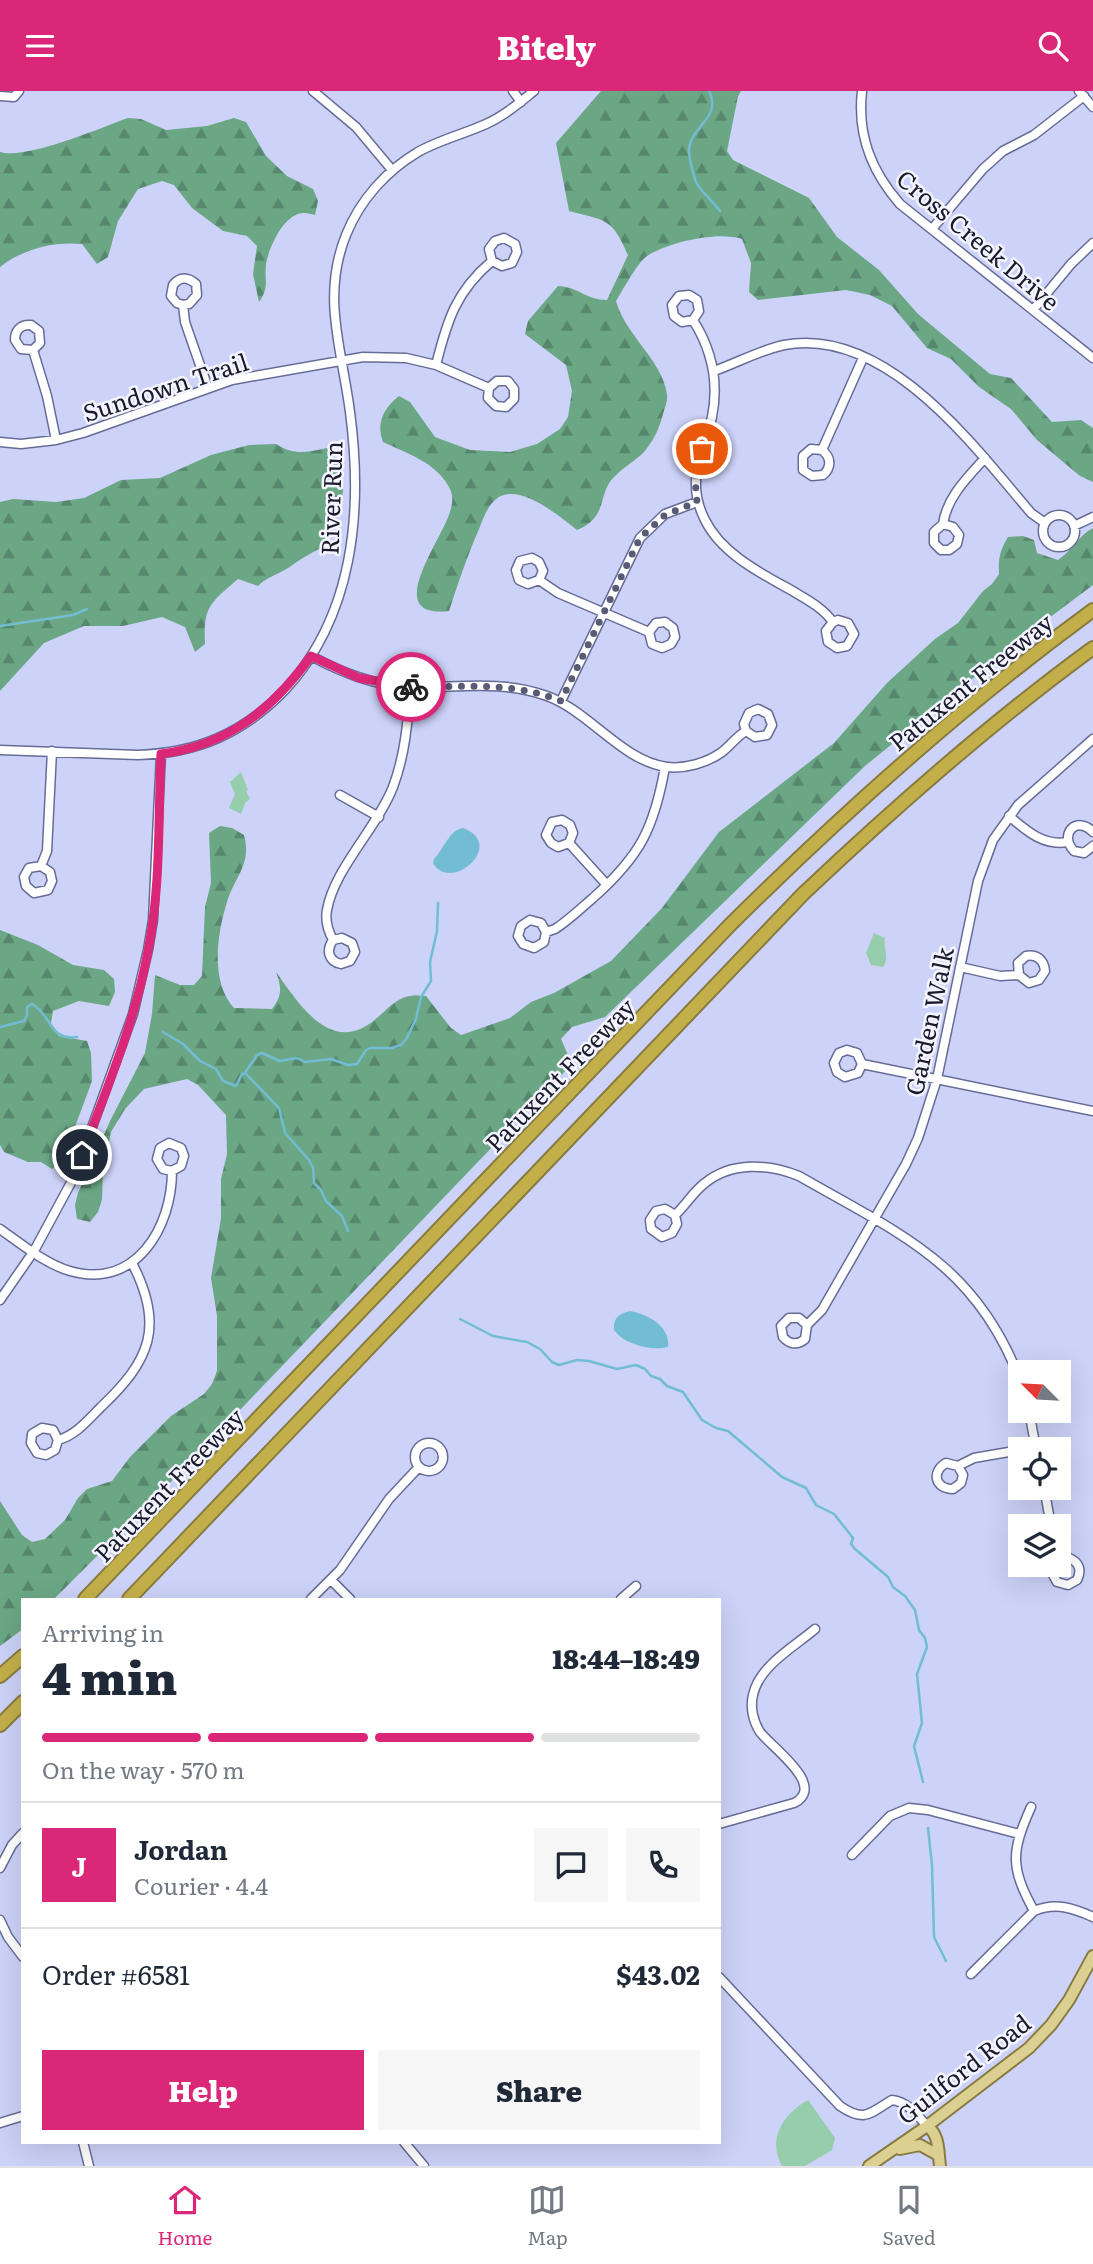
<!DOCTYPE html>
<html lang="en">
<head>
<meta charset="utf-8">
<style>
	body { margin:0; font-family:Literata,serif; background:#f6f6f7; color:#1f2937; height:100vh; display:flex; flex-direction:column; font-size:26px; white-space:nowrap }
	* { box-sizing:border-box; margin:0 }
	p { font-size:23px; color:#747a83 }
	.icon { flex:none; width:38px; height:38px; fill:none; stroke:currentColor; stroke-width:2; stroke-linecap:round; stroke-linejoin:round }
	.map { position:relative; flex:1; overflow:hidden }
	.side { position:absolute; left:21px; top:1507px; width:700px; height:546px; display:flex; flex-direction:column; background:#fff; border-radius:0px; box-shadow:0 7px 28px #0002 }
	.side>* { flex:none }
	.needle { width:46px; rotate:294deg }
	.tools { position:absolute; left:1008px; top:1269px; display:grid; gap:14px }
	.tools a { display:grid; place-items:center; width:63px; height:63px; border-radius:0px; background:#fff; box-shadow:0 7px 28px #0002; font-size:35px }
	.pin { position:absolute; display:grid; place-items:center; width:60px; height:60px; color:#fff; margin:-30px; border:4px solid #fff; border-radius:50%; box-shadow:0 2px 7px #0007 }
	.courier { position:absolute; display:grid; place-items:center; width:70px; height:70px; margin:-35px; border:5px solid #db2777; border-radius:50%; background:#fff; color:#222; box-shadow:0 2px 9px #0007 }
	.headline em { font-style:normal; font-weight:800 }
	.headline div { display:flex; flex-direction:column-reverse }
	.headline { display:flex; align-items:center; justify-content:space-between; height:119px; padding:0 21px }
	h1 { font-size:46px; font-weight:800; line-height:52px }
	.bar { display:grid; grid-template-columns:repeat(4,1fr); gap:10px 7px; align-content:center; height:84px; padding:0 21px }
	.bar i { height:9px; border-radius:5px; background:#e0e1e3 }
	.bar .selected { background:#db2777 }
	.bar p { grid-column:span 4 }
	.line { display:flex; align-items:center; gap:18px; padding:0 21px; border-top:2px solid #e0e1e3 }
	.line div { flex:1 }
	.round { display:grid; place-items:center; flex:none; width:74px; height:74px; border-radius:0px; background:#f6f6f7 }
	.button { display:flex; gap:14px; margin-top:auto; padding:14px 21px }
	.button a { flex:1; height:80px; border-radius:0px; background:#db2777; color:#fff; font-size:28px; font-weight:800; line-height:80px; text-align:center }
	.button a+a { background:#f6f6f7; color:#1f2937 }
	header { display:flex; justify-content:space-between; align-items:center; height:91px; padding:0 21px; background:#db2777; color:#fff; font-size:32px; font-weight:800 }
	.menu { display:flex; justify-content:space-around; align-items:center; height:98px; border-top:2px solid #e0e1e3; background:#fff; font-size:19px; color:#747a83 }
	.menu a { display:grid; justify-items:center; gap:4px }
	.menu .selected { color:#db2777 }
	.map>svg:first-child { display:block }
	.green { fill:#96cead }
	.forest { fill:url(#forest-firs) }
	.water { fill:#72bdd3 }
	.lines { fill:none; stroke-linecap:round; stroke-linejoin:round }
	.stream { stroke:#72bdd3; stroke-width:2.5 }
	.minor-casing { stroke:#676c97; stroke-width:11 }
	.major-casing { stroke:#887b40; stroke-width:14 }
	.highway-casing { stroke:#887b40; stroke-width:16 }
	.minor { stroke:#fff; stroke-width:8 }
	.major { stroke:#dbcf92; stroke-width:10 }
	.highway { stroke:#c3af4a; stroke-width:12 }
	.done { stroke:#585b73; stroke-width:7; stroke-dasharray:0 12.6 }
	.route { stroke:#db2777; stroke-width:9 }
	.labels { text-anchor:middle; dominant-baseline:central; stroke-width:5; stroke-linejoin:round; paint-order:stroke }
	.street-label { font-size:24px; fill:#191b2c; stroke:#f4f5ff }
</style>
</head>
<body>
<header><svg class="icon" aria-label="menu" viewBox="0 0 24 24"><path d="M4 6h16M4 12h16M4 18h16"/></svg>Bitely<svg class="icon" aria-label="search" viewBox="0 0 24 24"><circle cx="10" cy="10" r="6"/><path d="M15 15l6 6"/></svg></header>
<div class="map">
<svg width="1093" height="2075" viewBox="0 0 1093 2075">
	<defs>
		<pattern id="forest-firs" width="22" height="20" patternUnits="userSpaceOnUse" patternTransform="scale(1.75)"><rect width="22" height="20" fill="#6ba785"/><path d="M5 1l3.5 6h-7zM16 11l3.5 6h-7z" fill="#57876d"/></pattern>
	</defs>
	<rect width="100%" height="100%" fill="#ccd2f8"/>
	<path class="green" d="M 241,681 L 248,699 L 246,700 L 250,708 L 245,712 L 241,723 L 229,717 L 235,703 L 230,691 Z
		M 874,842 L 885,847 C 883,857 890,867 883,876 L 871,874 L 866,862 Z
		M 808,2009 L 835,2047 L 832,2059 L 805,2075 L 782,2075 C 767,2048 783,2023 808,2009 Z"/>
	<path class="forest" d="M 601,0 L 741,0 L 738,5 L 727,60 L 733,69 L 809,107 L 837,146 L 879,179 L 918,223 L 990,283 L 1011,287 L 1052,331 L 1081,329 L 1093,337 L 1093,391 L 1080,385 L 1037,349 L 1011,318 L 979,296 L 951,268 L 927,257 L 892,215 L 870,204 L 846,199 L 758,209 L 749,201 L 751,172 L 742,148 C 718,140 669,151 647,165 C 637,172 623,199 616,210 C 626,245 662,269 667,303 C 668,309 665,317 663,323 C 659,338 654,349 644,361 C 635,370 624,376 615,385 C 596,403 610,425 577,439 C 559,425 517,389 495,409 C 487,416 483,428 479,438 C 467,465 458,493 449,520 C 378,528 446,445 451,417 C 453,410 453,403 449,396 C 437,372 406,362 383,351 C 376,332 383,318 399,305 L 410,311 L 435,346 L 470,359 L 510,361 L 537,353 L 560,338 L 568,326 L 572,300 L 566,274 L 525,243 L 528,230 L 558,195 C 579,196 586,209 607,209 L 628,164 C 612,127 607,130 569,120 L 556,52 Z
		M 128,27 L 141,28 L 166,39 L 207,35 L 234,27 L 246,31 L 266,65 L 287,85 L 313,98 L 318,110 L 315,124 C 311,123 308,122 304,122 C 284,122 269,156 266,173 C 264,190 270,195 259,211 L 253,183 L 257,155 L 247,145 L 223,140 L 192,117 L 174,94 L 162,90 L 138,98 L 118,130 L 108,166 L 97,173 L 82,153 C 53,150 23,158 0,176 L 0,61 C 26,69 100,37 128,27 Z
		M 276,353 C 294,365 308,361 327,357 C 357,381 339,426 325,455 C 311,462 304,466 291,475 C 280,483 268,485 258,495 L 238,488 C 210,512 203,516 205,553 L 195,561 L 185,536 L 162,526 L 123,535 L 84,535 L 44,552 L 0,600 L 0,411 L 13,408 L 56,411 L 84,407 L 121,389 L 160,387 L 211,364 L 249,354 Z
		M 1093,437 L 1093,494 L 1025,545 L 865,675 L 605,926 L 572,936 L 561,948 L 572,973 L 165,1397 L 54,1508 L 23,1508 L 23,1538 L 0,1555 L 0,1410 L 22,1444 L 32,1451 L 45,1448 L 65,1429 L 78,1407 L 87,1398 L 112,1390 L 130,1366 L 171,1325 L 204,1303 L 212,1293 L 217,1280 L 217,1225 L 211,1187 L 221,1127 L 221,1088 L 227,1063 L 226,1024 L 198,994 L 187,988 L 144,998 L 125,1018 L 111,1041 L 103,1081 L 102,1108 L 98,1121 L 90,1131 L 77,1128 L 75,1114 L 78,1102 L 111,1028 L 145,962 L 152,923 L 155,884 L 180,894 L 194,894 L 202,885 L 205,816 L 211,792 L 209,742 L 220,735 L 232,737 L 244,744 C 252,773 235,785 227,811 C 217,843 210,891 234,917 L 272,918 C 282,905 282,897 276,881 C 301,916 333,967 378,926 C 395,911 401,902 426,905 L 451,937 L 461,944 L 510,927 L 531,911 L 554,902 L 611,870 L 662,817 L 719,741 L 834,652 L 887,592 L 935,548 L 958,532 L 983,500 L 992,493 L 999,483 C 998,468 1000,459 1008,446 L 1023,445 L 1034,449 L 1037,462 L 1058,469 C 1072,460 1078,445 1093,437 Z
		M 0,839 L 38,854 L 73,874 L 104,879 L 114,888 L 115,901 L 109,915 L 79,910 L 53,920 L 51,932 L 59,945 L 87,950 L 91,962 L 92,990 L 63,1068 L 52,1078 L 41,1071 L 28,1071 L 4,1061 L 0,1054 Z"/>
	<path class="water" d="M 463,737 C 507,753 451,803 433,772 L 434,768 C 444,758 449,739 463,737 Z
		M 630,1220 C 648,1223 671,1236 668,1256 C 651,1260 625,1254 614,1239 C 613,1227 619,1223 630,1220 Z"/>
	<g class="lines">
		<path class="stream" d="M 709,0 C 723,26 689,37 689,59 C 689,68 693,82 696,91 C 701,101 713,110 720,120
			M 0,535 L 73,524 L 87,518
			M 0,936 L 24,930 L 27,924 L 27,916 L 32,913 C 52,924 49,950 77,946
			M 163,941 L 183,953 L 200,970 L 216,978 L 223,990 L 236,995 L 242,983 L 245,982 L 279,1017 L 285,1042 L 309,1069 L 313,1077 L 314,1092 L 321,1099 L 326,1110 L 342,1125 L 348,1140
			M 245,982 L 257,964 L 262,962 L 280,970 L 297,967 L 305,971 L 331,968 L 348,974 L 357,973 L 366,959 L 370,957 L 392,957 L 401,954 L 407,947 L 416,928 L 421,906 L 431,890 L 430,871 L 437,840 L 438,812
			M 460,1228 L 493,1245 L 527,1251 L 540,1258 L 552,1271 L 559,1274 L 577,1269 L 589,1270 L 617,1278 L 636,1274 L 645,1278 L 651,1285 L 660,1288 L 667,1295 L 683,1301 L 702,1329 L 716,1337 L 728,1340 L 782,1386 L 806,1397 L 816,1414 L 834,1423 L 853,1447 L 851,1453 L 855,1458 L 888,1486 L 893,1496 L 905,1505 L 915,1519 L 919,1539 L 925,1547 L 927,1556 L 917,1583 L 922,1632 L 914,1655 L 923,1691
			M 928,1737 L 932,1774 L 934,1846 L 946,1870"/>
		<defs>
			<path id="minor" d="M 313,0 L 356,36 L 392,79
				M 513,0 L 521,11
				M 862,0 C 857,44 871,80 900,113 L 1093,267
				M 1079,0 L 1093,16
				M 0,5 L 14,6 L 19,0
				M 932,138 L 983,78 L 1003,60 L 1034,44 L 1084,5
				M 183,214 L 189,213 L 197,204 L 196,193 C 188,186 180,185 173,194 L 171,205 L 177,212 L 183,214 L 185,231 L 208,297
				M 1033,219 L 1071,173 L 1093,152
				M 693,229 L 682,231 L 674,225 L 672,214 L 679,205 L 689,204 L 697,209 L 699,220 L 693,229 C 712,259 719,291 712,326 C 703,364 685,390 705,429 C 721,462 760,482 791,499 C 806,508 822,516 833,531 L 838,529 L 848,532 L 854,543 L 847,555 L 837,557 L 828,551 L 826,540 L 833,531
				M 33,259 L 40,252 L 39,240 L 31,234 C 21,233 15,239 15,249 L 21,258 L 33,259 L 47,305 L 56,349
				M 436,274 C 447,230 456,200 492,170 L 502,175 L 512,172 L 517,161 L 515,153 L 504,147 L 495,150 L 489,158 L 492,170
				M 714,280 C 737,272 760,259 784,254 C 886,235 974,355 1031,422 L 1045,432
				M 0,351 L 21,353 L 56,349 L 83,342 L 232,289 L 363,266 L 406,267 L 436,274 L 489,297 L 497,290 L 508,290 L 514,298 L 514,308 L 506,316 L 496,315 L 488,307 L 489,297
				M 822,359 L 811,358 L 803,365 L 803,379 L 812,385 L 823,384 C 832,376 831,366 822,359 L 863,267
				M1043 440a16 16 0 1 1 32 0a16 16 0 1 1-32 0Z
				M 943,433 L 934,441 L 934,452 L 941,459 L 949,459 L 957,453 L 959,444 L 953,436 L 943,433 C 947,406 967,387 985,367
				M 1074,435 L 1093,426
				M 539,489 L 528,493 L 519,489 L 516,479 L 520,470 L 532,467 L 539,471 L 543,480 L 539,489 L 558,502 L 649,541 L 656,532 L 665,531 L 673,537 L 675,546 L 671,553 L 662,557 L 652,553 L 649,541
				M 311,565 C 343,582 375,595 412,596 C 457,597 501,589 544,604 C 588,618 621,670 667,676 C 685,678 707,672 722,661 C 731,654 737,645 746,640 L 744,633 L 749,622 L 758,618 L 768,623 L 772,634 L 767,644 L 755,646 L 746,640
				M 561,610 L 640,447 L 665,423 L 697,411
				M 0,659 L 138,664 C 197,662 242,643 284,600 C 354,525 363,419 350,321 C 342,258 321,206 346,144 C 360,109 386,80 418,61 C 439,49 464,43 486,33 C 504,25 519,12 534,0
				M 340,704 L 379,726
				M 1009,725 C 1027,740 1043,755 1067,751
				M 1093,741 C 1077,724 1058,743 1074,760 L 1084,762 L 1093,755
				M 569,752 L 558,756 L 551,752 L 546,744 L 552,731 L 562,729 L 570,734 L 573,742 L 569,752 L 607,794
				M 41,775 L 50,781 L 52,790 L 48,799 L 34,802 L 26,795 L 24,786 L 29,777 L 41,775 L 47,760 L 52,660
				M 546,841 L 544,851 L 534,857 L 523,853 L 518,845 L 521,835 L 530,829 L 541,832 L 546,841 L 555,838 C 569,829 580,818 593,807 C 640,765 654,738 665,676
				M 333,849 L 342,847 L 352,852 L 355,861 L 350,870 L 341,873 C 328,870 326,859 333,849 C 328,840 325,830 327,819 C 334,778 377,737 393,696 C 405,664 408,631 410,596
				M 960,876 L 1000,885 L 1019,884 L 1018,872 L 1026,865 C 1037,863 1044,869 1045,880 L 1039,889 L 1029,892 L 1019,884
				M 862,973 L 857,962 L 847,959 L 839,962 L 834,972 L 837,981 L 845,986 L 858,982 L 862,973 L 1093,1020
				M 675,1124 L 677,1133 L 672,1142 L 662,1146 L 651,1138 L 650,1129 L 656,1120 L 665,1118 L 675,1124 C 686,1114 693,1101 705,1092 C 732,1070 769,1073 799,1085 C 900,1143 976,1173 1020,1289
				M 0,1138 C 21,1153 46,1173 70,1180 C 136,1199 172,1136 172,1080 L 163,1078 L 157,1068 L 160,1057 L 169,1052 L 181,1057 L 184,1065 L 181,1075 L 172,1080
				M 0,1209 L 34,1160 L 74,1086 L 133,923 L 148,859 L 153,829 L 161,663
				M 807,1234 L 799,1227 L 789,1227 L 781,1235 L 783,1246 C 789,1253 797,1255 805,1248 L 807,1234 L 822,1219 L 906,1073 L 918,1047 L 937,988 L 978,790 L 993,749 L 1018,714 L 1093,648
				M 1029,1320 L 1036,1358
				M 58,1349 L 55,1359 L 46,1364 L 37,1362 L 31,1352 L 32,1343 L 42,1337 L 53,1339 L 58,1349 C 76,1344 88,1329 101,1316 C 150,1270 165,1235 132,1172
				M415 1366a14 14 0 1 1 28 0a14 14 0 1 1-28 0Z
				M 958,1375 L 963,1384 L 961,1392 L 953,1398 C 935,1398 931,1381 946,1372 L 958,1375 L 974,1367 L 1020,1359
				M 1044,1396 L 1051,1435
				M 1054,1474 L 1052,1482 L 1057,1491 L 1068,1494 L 1077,1489 C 1082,1479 1079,1471 1069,1467 L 1059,1469
				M 331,1489 L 350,1508
				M 311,1508 L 340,1479 L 389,1408 L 419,1376
				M 621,1508 L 636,1495
				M 1031,1716 C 1011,1761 1010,1776 1034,1820
				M 719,1733 L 794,1712 C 828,1695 770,1655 760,1641 C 753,1630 750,1616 753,1604 C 759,1575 794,1556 815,1538
				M 852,1764 L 890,1725 L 909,1717 L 928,1719 L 1019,1743
				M 0,1777 L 12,1754 L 23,1742
				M 0,1829 L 8,1846 L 23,1866
				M 971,1883 L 1034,1820 C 1056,1811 1073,1817 1093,1826
				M 719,1886 L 840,2015 C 865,2032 870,2022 892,2009 C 908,2011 917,2024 927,2035
				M 0,2032 L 23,2025
				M 83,2051 L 89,2075
				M 404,2051 L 424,2075"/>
			<path id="major" d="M 927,2035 C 940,2044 938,2061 940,2075
				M 900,2058 L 920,2054 L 938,2064
				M 869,2075 L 927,2035 L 1029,1957 L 1051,1934 L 1069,1909 L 1093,1865"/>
			<path id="highway" d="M 85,1508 L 730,834 C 844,721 963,614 1093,519
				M 129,1508 L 803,803 C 895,716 990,632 1093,557
				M 0,1585 L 23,1565
				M 0,1634 L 23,1611"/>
		</defs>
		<use href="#minor" class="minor-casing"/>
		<use href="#major" class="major-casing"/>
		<use href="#highway" class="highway-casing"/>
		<use href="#minor" class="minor"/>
		<use href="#major" class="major"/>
		<use href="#highway" class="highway"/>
	</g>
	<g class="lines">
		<path class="done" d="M 411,596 C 462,596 512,590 561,610 L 640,447 L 665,424 L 697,411 L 695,387 L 702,358"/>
		<path class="route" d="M 82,1064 C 107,997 135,931 148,860 C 161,796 158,728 161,663 C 228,654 272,619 311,565 L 359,587 L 411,596"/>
	</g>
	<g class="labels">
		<g class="street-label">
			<text transform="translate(979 148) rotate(40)">Cross Creek Drive</text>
			<text transform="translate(165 295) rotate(-18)">Sundown Trail</text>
			<text transform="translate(330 407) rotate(-88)">River Run</text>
			<text transform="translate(970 590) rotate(-39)">Patuxent Freeway</text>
			<text transform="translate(928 930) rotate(-78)">Garden Walk</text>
			<text transform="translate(559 983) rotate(-46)">Patuxent Freeway</text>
			<text transform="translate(168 1393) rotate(-46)">Patuxent Freeway</text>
			<text transform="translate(963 1977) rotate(-38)">Guilford Road</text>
		</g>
	</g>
</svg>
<div class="tools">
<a><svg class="needle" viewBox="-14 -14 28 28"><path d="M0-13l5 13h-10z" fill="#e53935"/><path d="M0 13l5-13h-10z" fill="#747a83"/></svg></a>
<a><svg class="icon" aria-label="locate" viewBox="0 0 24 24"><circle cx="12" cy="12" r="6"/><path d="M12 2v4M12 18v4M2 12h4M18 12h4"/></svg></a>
<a><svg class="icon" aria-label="layers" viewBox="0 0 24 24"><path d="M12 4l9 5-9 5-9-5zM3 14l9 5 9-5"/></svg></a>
</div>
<div class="pin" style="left:702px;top:358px;background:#ea580c"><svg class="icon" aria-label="bag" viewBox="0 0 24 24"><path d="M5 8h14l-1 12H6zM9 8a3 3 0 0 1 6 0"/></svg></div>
<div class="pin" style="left:82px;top:1064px;background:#1f2937"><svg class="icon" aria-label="home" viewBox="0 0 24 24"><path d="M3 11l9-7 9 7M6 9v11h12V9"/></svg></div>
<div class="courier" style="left:411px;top:596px"><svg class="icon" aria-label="bike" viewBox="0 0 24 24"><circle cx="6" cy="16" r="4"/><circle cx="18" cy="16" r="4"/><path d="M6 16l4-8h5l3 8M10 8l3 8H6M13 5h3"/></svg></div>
<section class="side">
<div class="headline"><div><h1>4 min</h1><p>Arriving in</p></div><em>18:44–18:49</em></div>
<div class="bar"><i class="selected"></i><i class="selected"></i><i class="selected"></i><i></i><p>On the way · 570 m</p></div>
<div class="line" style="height:126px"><b class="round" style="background:#db2777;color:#fff">J</b><div><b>Jordan</b><p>Courier · 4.4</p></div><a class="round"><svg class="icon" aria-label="chat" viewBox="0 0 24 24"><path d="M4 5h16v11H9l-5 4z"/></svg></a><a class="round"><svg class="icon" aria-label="phone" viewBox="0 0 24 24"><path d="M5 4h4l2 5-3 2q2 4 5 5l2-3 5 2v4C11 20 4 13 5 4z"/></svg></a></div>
<div class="line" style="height:91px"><div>Order #6581</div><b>$43.02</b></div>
<div class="button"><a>Help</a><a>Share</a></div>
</section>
</div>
<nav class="menu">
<a class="selected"><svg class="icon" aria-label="home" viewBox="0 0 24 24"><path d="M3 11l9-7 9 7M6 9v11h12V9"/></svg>Home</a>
<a><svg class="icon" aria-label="map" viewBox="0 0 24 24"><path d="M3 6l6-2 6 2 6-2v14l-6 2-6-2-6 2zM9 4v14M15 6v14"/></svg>Map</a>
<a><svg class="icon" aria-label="saved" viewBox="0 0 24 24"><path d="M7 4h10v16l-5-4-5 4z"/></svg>Saved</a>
</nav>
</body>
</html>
